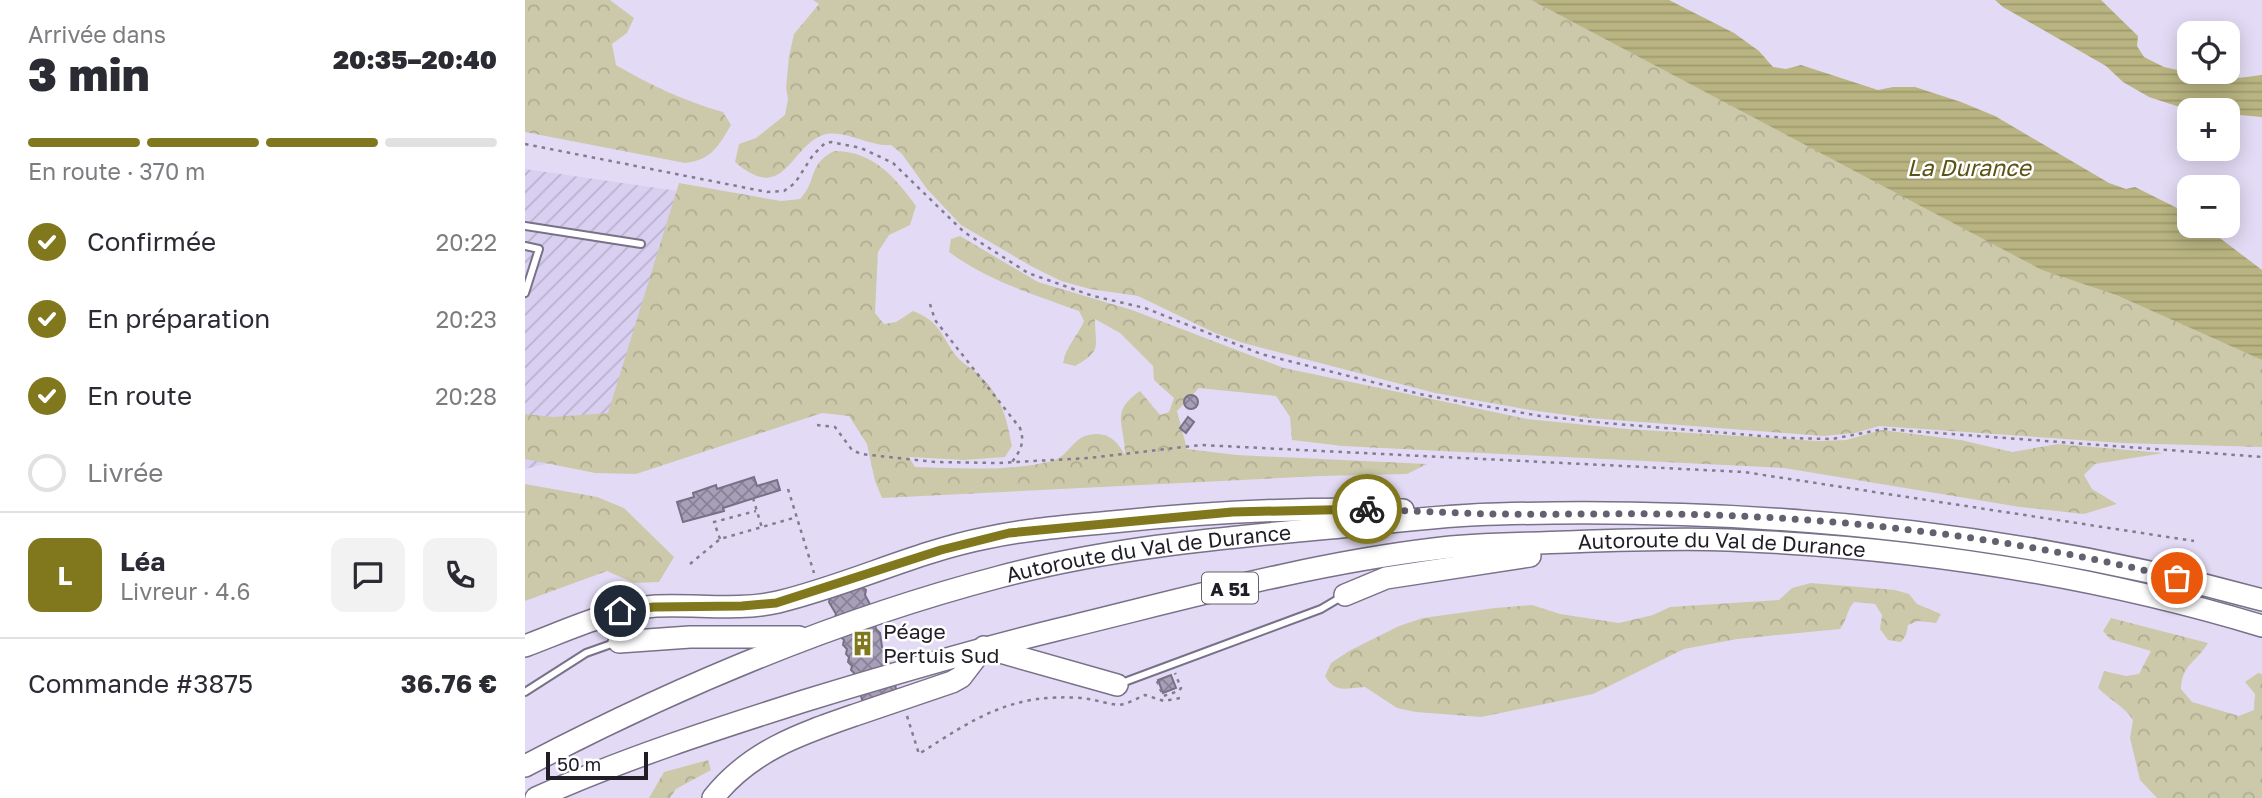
<!DOCTYPE html>
<html lang="fr">
<head>
<meta charset="utf-8">
<style>
	body { margin:0; font-family:"Golos Text",sans-serif; background:#f2f2f3; color:#2b2b33; height:100vh; display:flex; flex-direction:column; font-size:26px; white-space:nowrap }
	* { box-sizing:border-box; margin:0 }
	p { font-size:23px; color:#7c7c81 }
	.icon { flex:none; width:38px; height:38px; fill:none; stroke:currentColor; stroke-width:2; stroke-linecap:round; stroke-linejoin:round }
	.map { position:relative; flex:1; overflow:hidden }
	.sheet { display:flex; flex-direction:column; background:#fff; width:525px }
	.sheet>* { flex:none }
	.controls { position:absolute; left:1652px; top:21px; display:grid; gap:14px }
	.controls a { display:grid; place-items:center; width:63px; height:63px; border-radius:14px; background:#fff; box-shadow:0 4px 18px #0003; font-size:35px }
	.scale { position:absolute; left:21px; bottom:18px; width:102px; box-sizing:border-box; padding-left:7px; border:4px solid #211d27; border-top:0; font-size:19px; line-height:24px; white-space:nowrap; color:#211d27; -webkit-text-stroke:5px #fff; paint-order:stroke }
	.pin { position:absolute; display:grid; place-items:center; width:60px; height:60px; color:#fff; margin:-30px; border:4px solid #fff; border-radius:50%; box-shadow:0 2px 7px #0007 }
	.courier { position:absolute; display:grid; place-items:center; width:70px; height:70px; margin:-35px; border:5px solid #81781d; border-radius:50%; background:#fff; color:#222; box-shadow:0 2px 9px #0007 }
	.head em { font-style:normal; font-weight:800 }
	.head div { display:flex; flex-direction:column-reverse }
	.head { display:flex; align-items:center; justify-content:space-between; height:119px; padding:0 28px }
	h1 { font-size:46px; font-weight:800; line-height:52px }
	.bar { display:grid; grid-template-columns:repeat(4,1fr); gap:10px 7px; align-content:center; height:84px; padding:0 28px }
	.bar i { height:9px; border-radius:5px; background:#e1e1e2 }
	.bar .active { background:#81781d }
	.bar p { grid-column:span 4 }
	.line { display:flex; align-items:center; gap:18px; padding:0 28px; border-top:2px solid #e1e1e2 }
	.line div { flex:1 }
	.round { display:grid; place-items:center; flex:none; width:74px; height:74px; border-radius:14px; background:#f2f2f3 }
	ol { padding:0 28px; list-style:none }
	li { display:flex; align-items:center; gap:21px; height:77px }
	li p { margin-inline-start:auto }
	li .icon { padding:7px; border-radius:50%; background:#81781d; color:#fff; stroke-width:4 }
	li:last-child { color:#7c7c81 }
	li i { width:38px; height:38px; border:4px solid #e1e1e2; border-radius:50% }
	main { display:flex; flex:1; min-height:0 }
	.map>svg:first-child { display:block }
	.industrial { fill:url(#industrial-furrows) }
	.forest { fill:url(#forest-crowns) }
	.water { fill:url(#water-rules) }
	.building { fill:url(#building-cross-hatch); stroke:#777087; stroke-width:2 }
	.lines { fill:none; stroke-linecap:round; stroke-linejoin:round }
	.service-casing { stroke:#787188; stroke-width:10 }
	.motorway-casing { stroke:#787188; stroke-width:24 }
	.path { stroke:#827c8e; stroke-width:2.5; stroke-dasharray:3.5 5; stroke-linecap:butt }
	.service { stroke:#fff; stroke-width:6 }
	.motorway { stroke:#fff; stroke-width:21 }
	.done { stroke:#65606f; stroke-width:7; stroke-dasharray:0 12.6 }
	.route { stroke:#81781d; stroke-width:9 }
	.labels { text-anchor:middle; dominant-baseline:central; stroke-width:5; stroke-linejoin:round; paint-order:stroke }
	.shield { fill:#fff; stroke:#646168; stroke-width:2 }
	.shield-label { font-size:19px; font-weight:bold; fill:#211d27 }
	.street-label { font-size:21px; fill:#211d27; stroke:#fff }
	.poi-label { font-size:21px; fill:#211d27; stroke:#fff; text-anchor:start }
	.water-label { font-size:23px; font-style:italic; fill:#5a5418; stroke:#fff }
</style>
</head>
<body>
<main>
<section class="sheet">
<div class="head"><div><h1>3 min</h1><p>Arrivée dans</p></div><em>20:35–20:40</em></div>
<div class="bar"><i class="active"></i><i class="active"></i><i class="active"></i><i></i><p>En route · 370 m</p></div>
<ol>
<li><svg class="icon" aria-label="check" viewBox="0 0 24 24"><path d="M5 12l5 5 9-10"/></svg>Confirmée<p>20:22</p></li>
<li><svg class="icon" aria-label="check" viewBox="0 0 24 24"><path d="M5 12l5 5 9-10"/></svg>En préparation<p>20:23</p></li>
<li><svg class="icon" aria-label="check" viewBox="0 0 24 24"><path d="M5 12l5 5 9-10"/></svg>En route<p>20:28</p></li>
<li><i></i>Livrée</li>
</ol>
<div class="line" style="height:126px"><b class="round" style="background:#81781d;color:#fff">L</b><div><b>Léa</b><p>Livreur · 4.6</p></div><a class="round"><svg class="icon" aria-label="chat" viewBox="0 0 24 24"><path d="M4 5h16v11H9l-5 4z"/></svg></a><a class="round"><svg class="icon" aria-label="phone" viewBox="0 0 24 24"><path d="M5 4h4l2 5-3 2q2 4 5 5l2-3 5 2v4C11 20 4 13 5 4z"/></svg></a></div>
<div class="line" style="height:91px"><div>Commande #3875</div><b>36.76 €</b></div>
</section>
<div class="map">
<svg width="1737" height="798" viewBox="0 0 1737 798">
	<defs>
		<pattern id="industrial-furrows" width="10" height="10" patternUnits="userSpaceOnUse" patternTransform="scale(1.75)"><rect width="10" height="10" fill="#d9cff0"/><path d="M-1 1l2-2M0 10L10 0M9 11l2-2" fill="none" stroke="#bab1ce"/></pattern>
		<pattern id="forest-crowns" width="20" height="18" patternUnits="userSpaceOnUse" patternTransform="scale(1.75)"><rect width="20" height="18" fill="#ccc9aa"/><path d="M2 6a3 3 0 1 1 6 0M12 15a3 3 0 1 1 6 0" fill="none" stroke="#afac92"/></pattern>
		<pattern id="water-rules" width="6" height="5" patternUnits="userSpaceOnUse" patternTransform="scale(1.75)"><rect width="6" height="5" fill="#b9b481"/><path d="M0 2.5h6" fill="none" stroke="#9f9a6f"/></pattern>
		<pattern id="building-cross-hatch" width="8" height="8" patternUnits="userSpaceOnUse" patternTransform="scale(1.75)"><rect width="8" height="8" fill="#a79fb8"/><path d="M0 0l8 8M0 8l8-8" fill="none" stroke="#888196"/></pattern>
	</defs>
	<rect width="100%" height="100%" fill="#e3dbf5"/>
	<path class="industrial" d="M 0,169 L 160,192 L 76,451 L 0,469 Z"/>
	<path class="forest" d="M 0,0 L 85,0 L 109,18 L 102,33 L 87,44 L 91,65 C 125,85 159,101 198,112 L 206,125 C 193,147 186,160 160,163 L 0,132 Z
		M 288,0 L 1006,0 L 1517,269 L 1591,295 L 1737,360 L 1737,447 L 1597,443 L 1354,426 L 1330,433 L 1298,436 L 1064,418 L 1005,410 L 910,393 L 718,343 L 690,333 L 613,296 L 565,289 L 536,281 L 506,266 L 436,225 L 402,189 L 377,154 L 366,145 C 344,147 318,128 298,135 C 264,147 260,205 210,162 L 214,144 L 231,138 L 260,115 L 263,99 L 261,88 L 264,56 L 269,34 L 294,4 Z
		M 309,151 C 348,151 370,177 391,206 L 385,225 L 364,235 L 353,252 L 350,313 L 359,324 L 371,322 L 388,311 C 415,321 416,336 432,357 C 439,365 450,370 457,378 C 477,397 482,420 487,446 L 480,457 L 439,460 L 384,457 L 390,467 C 435,468 483,472 527,461 C 547,455 546,435 571,434 C 586,434 593,443 600,455 C 600,424 584,412 615,391 L 635,415 L 644,412 L 649,398 L 629,380 L 628,366 L 595,333 L 570,319 C 570,347 578,350 550,366 L 538,363 C 541,346 552,337 559,321 L 554,311 C 510,295 463,281 424,252 L 426,239 L 435,236 L 513,282 L 607,310 L 759,368 L 1002,419 L 1102,429 L 1293,441 L 1321,440 L 1357,430 L 1436,440 L 1487,452 L 1533,444 L 1639,453 L 1570,464 L 1559,475 L 1567,489 L 1592,504 L 1559,514 L 1495,507 L 1259,468 L 818,446 L 767,440 L 765,417 L 751,396 L 674,388 L 652,411 L 662,449 L 712,455 L 902,464 L 882,474 L 796,476 L 357,498 L 350,481 L 342,444 L 324,416 L 297,413 L 111,474 L 70,473 L 0,459 L 0,414 L 28,417 L 83,413 L 154,183 L 256,201 L 275,199 C 293,180 282,165 309,151 Z
		M 0,484 L 72,497 L 99,508 L 149,557 L 134,582 L 109,583 L 82,571 L 0,601 Z
		M 1286,583 L 1370,590 L 1384,594 L 1392,604 L 1416,614 L 1411,623 L 1393,621 L 1383,625 L 1381,635 L 1376,642 L 1363,640 L 1355,629 L 1357,615 L 1350,604 L 1329,602 C 1321,611 1322,621 1315,629 L 1212,639 L 1159,649 L 1068,694 L 956,717 L 891,712 L 872,708 L 840,687 C 823,688 810,694 800,676 L 806,663 L 824,651 L 874,626 L 898,618 L 970,608 L 1007,605 L 1035,614 L 1094,623 L 1128,615 L 1145,607 L 1254,600 L 1267,588 Z
		M 1586,618 L 1683,643 C 1671,663 1657,664 1656,689 L 1667,702 L 1714,716 L 1729,710 L 1730,694 L 1720,682 L 1733,673 L 1737,674 L 1737,798 L 1632,798 L 1615,780 L 1605,738 L 1608,720 C 1599,706 1585,700 1573,688 L 1579,671 L 1601,676 L 1614,674 L 1626,651 L 1585,639 L 1578,631 Z
		M 183,760 L 186,770 L 151,789 L 145,798 L 124,798 L 139,772 Z"/>
	<path class="water" d="M 1006,0 L 1144,0 L 1209,33 L 1234,51 L 1248,67 L 1261,69 L 1276,65 L 1353,90 L 1368,87 L 1390,87 L 1436,102 L 1470,116 L 1584,183 L 1601,189 L 1610,187 L 1664,214 L 1664,226 L 1679,226 L 1737,270 L 1737,360 L 1591,295 L 1517,270 Z
		M 1470,0 L 1576,0 L 1613,36 L 1612,46 L 1619,57 L 1639,67 L 1697,80 L 1737,75 L 1737,117 L 1703,114 L 1703,110 L 1664,110 L 1624,97 L 1598,82 L 1581,66 L 1478,7 Z"/>
	<path class="building" d="M659 402a7 7 0 1 1 14 0a7 7 0 1 1-14 0Z
		M 663,417 L 669,422 L 661,433 L 655,428 Z
		M 229,477 L 232,486 L 252,480 L 255,490 L 198,508 L 199,511 L 158,522 L 152,502 L 169,497 L 168,493 L 191,485 L 192,489 Z
		M 337,587 L 341,590 L 340,595 L 347,608 L 351,629 L 355,633 L 357,647 L 361,650 L 360,655 L 366,666 L 371,689 L 375,693 L 338,703 L 330,674 L 326,670 L 327,666 L 323,662 L 324,657 L 321,654 L 322,649 L 318,645 L 319,640 L 315,636 L 309,620 L 311,614 L 304,602 L 305,598 Z
		M 646,675 L 651,688 L 638,693 L 633,680 Z"/>
	<g class="lines">
		<defs>
			<path id="service" d="M 0,226 L 116,244
				M 0,246 L 14,249 L 0,293
				M 594,684 L 796,609 L 818,596
				M 0,692 L 61,653 L 92,642"/>
			<g id="motorway">
				<path d="M 820,595 L 861,578 L 1005,556"/>
				<path d="M 94,642 L 165,637 L 274,637"/>
				<path d="M 0,646 C 43,630 86,609 131,606 C 171,604 214,611 253,602 C 324,585 390,552 461,538 C 502,529 545,526 587,522 C 684,512 781,507 878,510"/>
				<path d="M 461,648 L 592,685"/>
				<path id="s1" d="M 0,766 C 151,687 310,620 474,577 C 579,549 686,539 794,529 C 853,524 913,515 973,514 C 1230,507 1488,531 1737,600"/>
				<path id="s2" d="M 11,798 C 98,759 188,730 279,701 C 364,675 449,650 535,629 C 659,599 783,564 909,549 C 953,543 998,544 1042,542 C 1096,540 1149,538 1203,540 C 1382,547 1565,574 1737,626"/>
				<path d="M 188,798 C 225,751 275,734 330,715 C 362,704 394,693 427,682 L 436,677 L 459,647"/>
			</g>
		</defs>
		<use href="#service" class="service-casing"/>
		<use href="#motorway" class="motorway-casing"/>
		<path class="path" d="M 0,144 L 242,192 L 259,191 L 270,183 L 288,155 L 300,143 L 306,142 L 336,148 L 368,163 L 439,232 L 503,273 L 568,296 L 620,308 L 736,354 L 899,395 L 1015,416 L 1080,423 L 1261,438 L 1307,439 L 1359,429 L 1737,457
			M 405,304 L 410,320 L 495,428 C 500,442 496,450 487,462
			M 292,425 L 310,427 L 327,450 L 336,454 L 410,462 L 473,463 L 564,458 L 676,445 L 1219,472 L 1669,541
			M 263,489 L 289,573
			M 228,498 L 237,528
			M 195,539 L 189,522 L 231,511
			M 165,564 L 195,539 L 272,517
			M 632,681 L 638,696 L 654,691 L 656,688 L 650,673
			M 382,716 L 394,754 C 450,718 486,693 556,698 C 569,699 581,704 594,705 L 600,704 L 620,695 L 639,701 L 655,698"/>
		<use href="#service" class="service"/>
		<use href="#motorway" class="motorway"/>
	</g>
	<g class="lines">
		<path class="done" d="M 842,509 C 884,511 927,513 969,514 C 1050,515 1131,512 1212,516 C 1358,522 1510,543 1652,578"/>
		<path class="route" d="M 95,611 L 129,607 L 217,606 L 251,603 L 416,550 L 484,533 L 707,512 L 842,509"/>
	</g>
	<defs>
		<symbol id="building-bare" viewBox="-9 -9 18 18"><path d="M-4-6H4V6H1V3H-1V6H-4ZM-2.5-4.3h1.7v1.8h-1.7ZM.8-4.3h1.7v1.8H.8ZM-2.5-1h1.7V.8h-1.7ZM.8-1h1.7V.8H.8Z" fill="#81781d" stroke="#fff" stroke-width="2.5" paint-order="stroke"/></symbol>
	</defs>
	<g fill-rule="evenodd">
		<use href="#building-bare" x="320" y="626" width="35" height="35"/>
	</g>
	<g class="labels">
		<rect class="shield" x="677" y="572.5" width="56" height="31" rx="5"/>
		<g class="shield-label">
			<text x="705" y="588">A 51</text>
		</g>
		<g class="street-label">
			<text stroke="none"><textPath href="#s2" startOffset="1222">Autoroute du Val de Durance</textPath></text>
			<text stroke="none"><textPath href="#s1" startOffset="663">Autoroute du Val de Durance</textPath></text>
		</g>
		<g class="poi-label">
			<text x="358" y="631">Péage<tspan x="358" dy="24">Pertuis Sud</tspan></text>
		</g>
		<g class="water-label">
			<text x="1444" y="167">La Durance</text>
		</g>
	</g>
</svg>
<div class="controls">
<a><svg class="icon" aria-label="locate" viewBox="0 0 24 24"><circle cx="12" cy="12" r="6"/><path d="M12 2v4M12 18v4M2 12h4M18 12h4"/></svg></a>
<a>+</a>
<a>−</a>
</div>
<div class="scale">50 m</div>
<div class="pin" style="left:1652px;top:578px;background:#ea580c"><svg class="icon" aria-label="bag" viewBox="0 0 24 24"><path d="M5 8h14l-1 12H6zM9 8a3 3 0 0 1 6 0"/></svg></div>
<div class="pin" style="left:95px;top:611px;background:#1f2937"><svg class="icon" aria-label="home" viewBox="0 0 24 24"><path d="M3 11l9-7 9 7M6 9v11h12V9"/></svg></div>
<div class="courier" style="left:842px;top:509px"><svg class="icon" aria-label="bike" viewBox="0 0 24 24"><circle cx="6" cy="16" r="4"/><circle cx="18" cy="16" r="4"/><path d="M6 16l4-8h5l3 8M10 8l3 8H6M13 5h3"/></svg></div>
</div>
</main>
</body>
</html>
